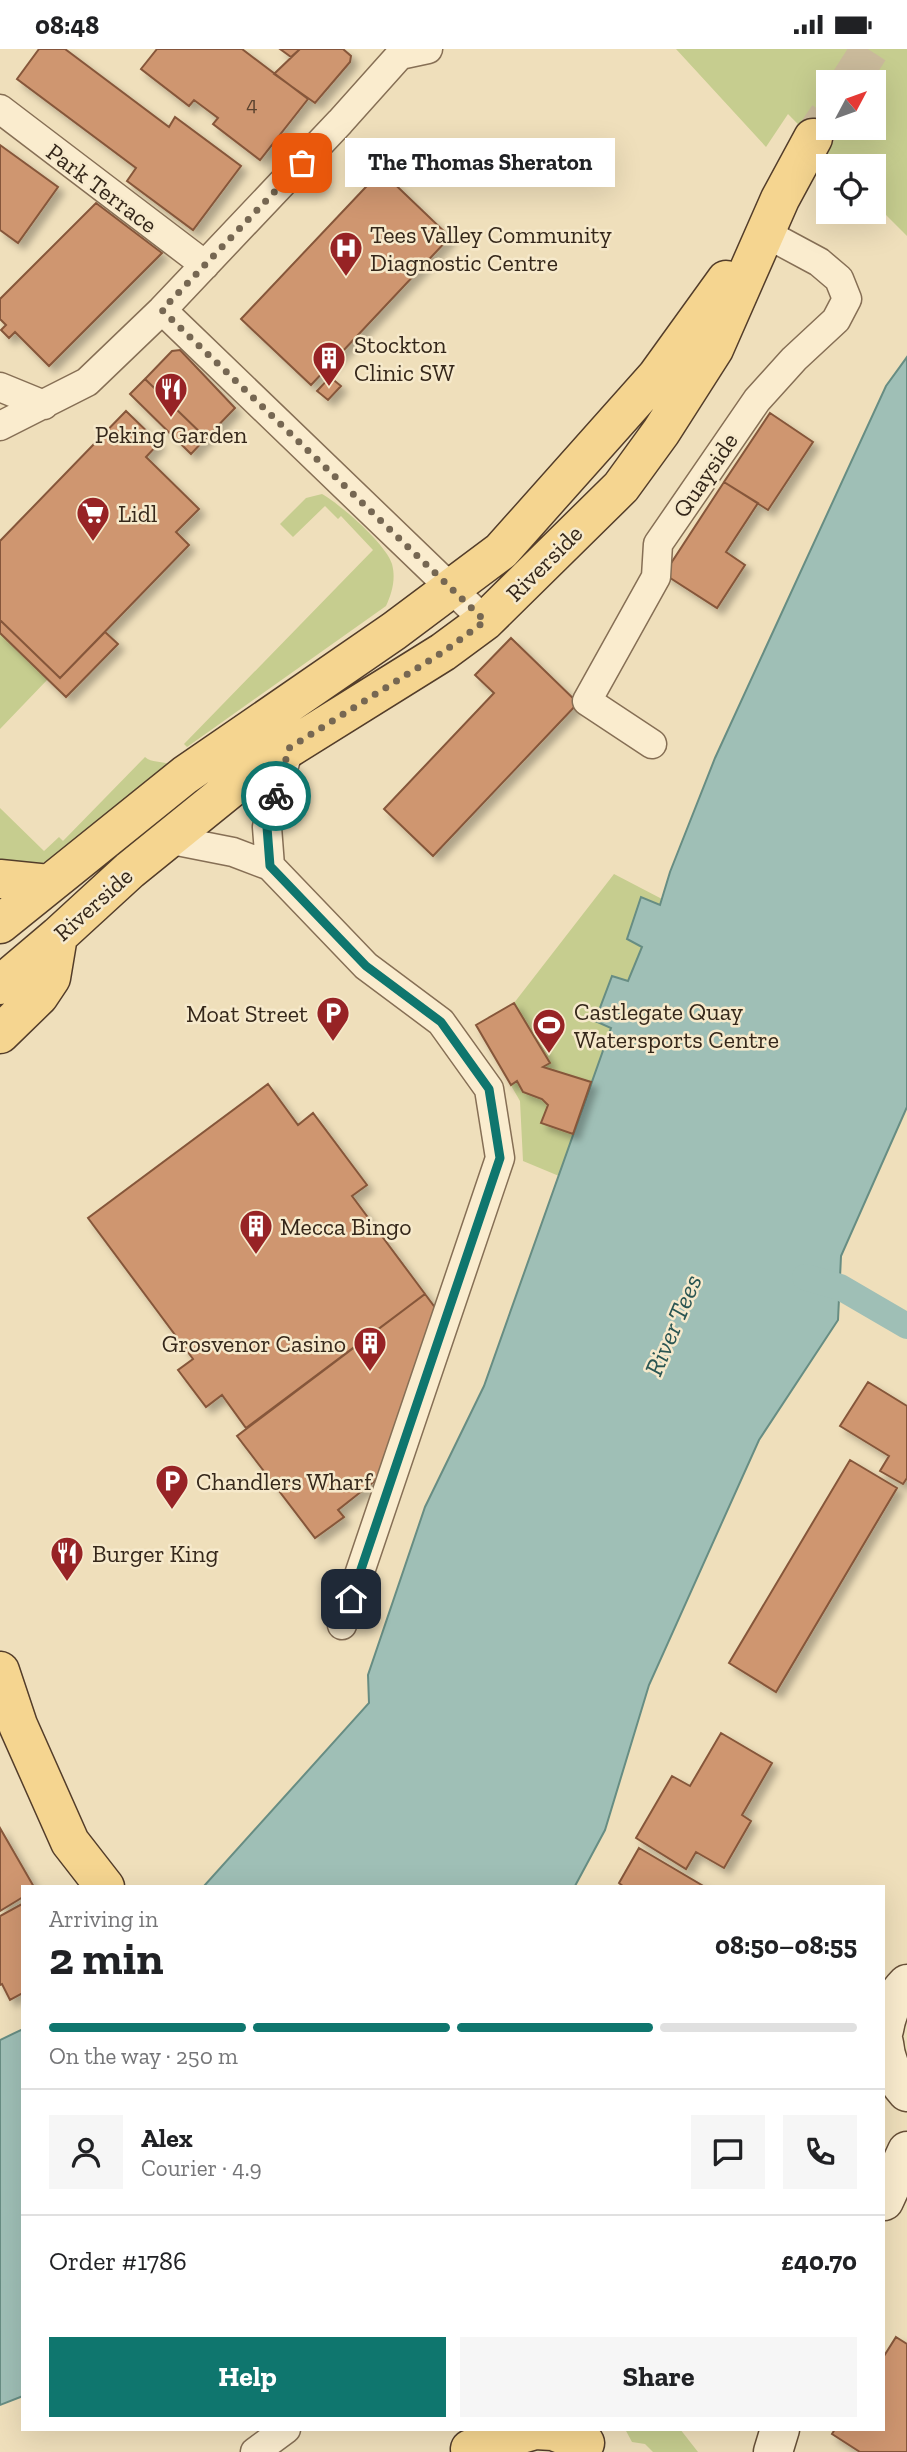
<!DOCTYPE html>
<html lang="en">
<head>
<meta charset="utf-8">
<style>
	body { margin:0; font-family:"Zilla Slab",serif; background:#f6f6f6; color:#202124; height:100vh; display:flex; flex-direction:column; font-size:26px; white-space:nowrap }
	* { box-sizing:border-box; margin:0 }
	p { font-size:23px; color:#757577 }
	.icon { flex:none; width:38px; height:38px; fill:none; stroke:currentColor; stroke-width:2; stroke-linecap:round; stroke-linejoin:round }
	.map { position:relative; flex:1; overflow:hidden }
	.panel { position:absolute; left:21px; top:1836px; width:864px; height:546px; display:flex; flex-direction:column; background:#fff; border-radius:0px; box-shadow:0 7px 28px #0002 }
	.panel>* { flex:none }
	.needle { width:46px; rotate:49deg }
	.tools { position:absolute; left:816px; top:21px; display:grid; gap:14px }
	.tools a { display:grid; place-items:center; width:70px; height:70px; border-radius:0px; background:#fff; box-shadow:0 7px 28px #0002; font-size:35px }
	.pin { position:absolute; display:grid; place-items:center; width:60px; height:60px; color:#fff; margin:-30px; border-radius:14px; box-shadow:0 4px 10px #0006 }
	.courier { position:absolute; display:grid; place-items:center; width:70px; height:70px; margin:-35px; border:5px solid #0f766e; border-radius:50%; background:#fff; color:#222; box-shadow:0 2px 9px #0007 }
	.bubble { position:absolute; height:49px; border-radius:0px; background:#fff; box-shadow:0 7px 28px #0002; font-size:23px; font-weight:700; line-height:49px; text-align:center }
	.headline em { font-style:normal; font-weight:700 }
	.headline div { display:flex; flex-direction:column-reverse }
	.headline { display:flex; align-items:center; justify-content:space-between; height:119px; padding:0 28px }
	h1 { font-size:46px; font-weight:700; line-height:52px }
	.bar { display:grid; grid-template-columns:repeat(4,1fr); gap:10px 7px; align-content:center; height:84px; padding:0 28px }
	.bar i { height:9px; border-radius:5px; background:#e0e0e0 }
	.bar .on { background:#0f766e }
	.bar p { grid-column:span 4 }
	.line { display:flex; align-items:center; gap:18px; padding:0 28px; border-top:2px solid #e0e0e0 }
	.line div { flex:1 }
	.round { display:grid; place-items:center; flex:none; width:74px; height:74px; border-radius:0px; background:#f6f6f6 }
	.cta { display:flex; gap:14px; margin-top:auto; padding:14px 28px }
	.cta a { flex:1; height:80px; border-radius:0px; background:#0f766e; color:#fff; font-size:28px; font-weight:700; line-height:80px; text-align:center }
	.cta a+a { background:#f6f6f6; color:#202124 }
	.status { display:flex; justify-content:space-between; align-items:center; height:49px; padding:0 35px; background:#fff; direction:ltr }
	.status svg { height:19px; fill:currentColor }
	.map>svg:first-child { display:block }
	.green { fill:#c6cd8f; fill-rule:evenodd }
	.water { fill:#9fbfb6; stroke:#678d83; stroke-width:2 }
	.lines { fill:none; stroke-linecap:round; stroke-linejoin:round }
	.canal { stroke:#9fbfb6; stroke-width:26 }
	.building { fill:#cf966f; stroke:#86573a; stroke-width:2; filter:url(#shadow) }
	.primary-tunnel { stroke:#caba9b; stroke-width:38; stroke-dasharray:38 19; stroke-linecap:butt }
	.street-casing { stroke:#866f55; stroke-width:31 }
	.secondary-casing { stroke:#685038; stroke-width:41 }
	.primary-casing { stroke:#533d2a; stroke-width:41 }
	.street { stroke:#faecce; stroke-width:28 }
	.secondary { stroke:#faecce; stroke-width:38 }
	.primary { stroke:#f5d590; stroke-width:38 }
	.done { stroke:#766752; stroke-width:7; stroke-dasharray:0 12.6 }
	.route { stroke:#0f766e; stroke-width:9 }
	.labels { text-anchor:middle; dominant-baseline:central; stroke-width:5; stroke-linejoin:round; paint-order:stroke }
	.number-label { font-size:21px; fill:#5c432f }
	.street-label { font-size:24px; fill:#35271a; stroke:#f6e9cb }
	.poi-label { font-size:24px; fill:#35271a; stroke:#f6e9cb; text-anchor:start }
	.water-label { font-size:26px; font-style:italic; fill:#295552; stroke:#f6e9cb }
</style>
</head>
<body>
<div class="status"><b>08:48</b><svg viewBox="0 0 49 12"><path d="M0 12V9h3v3zM5 12V6h3v6zM10 12V3h3v9zM15 12V0h3v12zM26 1h20v11H26zM47 4h2v5h-2z"/></svg></div>
<div class="map">
<svg width="907" height="2403" viewBox="0 0 907 2403">
	<defs>
		<filter id="shadow"><feDropShadow dx="6" dy="6" stdDeviation="3.5" flood-color="#0004"/></filter>
	</defs>
	<rect width="100%" height="100%" fill="#efdfbb"/>
	<path class="green" d="M 676,0 L 907,0 L 907,187 L 873,153 L 873,117 L 839,117 L 788,65 L 766,98 ZM 828,33 L 873,33 L 873,79 L 828,79 Z
		M 322,445 C 340,455 386,495 392,515 C 396,530 392,544 386,557 L 187,698 L 184,695 L 373,501 L 341,467 L 338,470 L 325,457 L 293,488 L 280,475 L 306,449 Z
		M 0,584 L 48,630 L 0,680 Z
		M 145,708 C 153,715 164,711 172,717 L 61,804 L 39,816 L 0,813 L 0,759 L 44,802 L 59,788 L 63,792 Z
		M 614,825 L 662,850 L 559,1127 L 523,1112 L 520,1052 L 476,976 L 514,954 Z
		M 625,2380 L 680,2380 L 698,2403 L 653,2403 L 645,2395 L 632,2393 Z"/>
	<path class="water" d="M 907,308 L 907,1058 L 841,1207 L 838,1271 L 759,1391 L 649,1636 L 605,1781 L 575,1837 L 204,1837 L 369,1654 L 368,1626 L 425,1458 L 484,1337 L 611,979 L 595,972 L 612,927 L 628,932 L 642,898 L 627,890 L 641,848 L 660,856 L 670,823 L 715,709 L 886,337 Z
		M 23,1980 L 23,2347 L 0,2356 L 0,1991 Z"/>
	<g class="lines">
		<path class="canal" d="M 805,1228 L 840,1238 L 907,1277"/>
	</g>
	<path class="building" d="M 39,0 L 65,0 L 169,78 L 175,68 L 241,117 L 193,181 L 127,132 L 136,119 L 17,30 Z
		M 157,0 L 242,0 L 308,50 L 260,111 L 213,75 L 218,69 L 194,51 L 189,57 L 141,20 Z
		M 280,0 L 300,0 L 291,8 Z
		M 300,0 L 343,0 L 351,7 L 350,13 L 315,54 L 274,25 Z
		M 0,96 L 58,138 L 18,194 L 0,181 Z
		M 381,122 L 450,188 L 311,336 L 241,270 Z
		M 96,154 L 162,204 L 49,317 L 15,283 L 9,289 L 1,281 L 6,276 L 0,270 L 0,250 Z
		M 180,301 L 235,359 L 206,389 L 145,330 L 172,302 Z
		M 330,328 L 341,337 L 328,351 L 317,342 Z
		M 145,330 L 206,389 L 191,405 L 130,345 Z
		M 126,362 L 159,394 L 146,408 L 199,460 L 176,483 L 189,496 L 60,629 L 0,571 L 0,492 Z
		M 770,364 L 813,393 L 768,461 L 724,433 Z
		M 724,433 L 758,454 L 726,503 L 745,516 L 717,559 L 664,525 Z
		M 0,571 L 60,629 L 105,583 L 118,595 L 66,648 L 0,584 Z
		M 511,589 L 578,654 L 433,807 L 384,760 L 494,644 L 475,626 Z
		M 514,954 L 550,1014 L 543,1018 L 591,1033 L 573,1085 L 541,1074 L 548,1056 L 542,1050 L 523,1043 L 517,1032 L 511,1036 L 476,976 Z
		M 268,1035 L 298,1076 L 313,1064 L 367,1136 L 352,1147 L 425,1245 L 246,1379 L 222,1346 L 206,1358 L 178,1321 L 193,1310 L 88,1169 Z
		M 425,1245 L 442,1268 L 381,1427 L 338,1461 L 344,1468 L 315,1489 L 237,1387 Z
		M 868,1333 L 907,1357 L 907,1429 L 903,1435 L 880,1422 L 889,1407 L 840,1377 Z
		M 850,1411 L 897,1439 L 776,1643 L 729,1614 Z
		M 721,1684 L 772,1714 L 742,1766 L 751,1772 L 724,1819 L 696,1803 L 686,1820 L 636,1789 L 672,1727 L 690,1737 Z
		M 0,1779 L 34,1838 L 23,1838 L 23,1848 L 0,1862 Z
		M 639,1799 L 705,1838 L 624,1838 L 619,1834 Z
		M 22,1855 L 23,1944 L 10,1951 L 2,1935 L 0,1936 L 0,1867 Z
		M 896,2288 L 907,2295 L 907,2403 L 860,2403 L 832,2385 L 835,2380 L 884,2380 L 884,2307 Z"/>
	<g class="lines">
		<path class="primary-tunnel" d="M 849,33 L 870,0
			M 813,89 L 828,67"/>
		<defs>
			<path id="street" d="M 400,6 L 428,0
				M 0,60 L 205,216
				M 162,261 L 485,572
				M 0,338 L 44,356
				M 0,377 L 87,333 L 162,261 L 340,73 L 400,6 L 402,0
				M 652,695 L 587,652 L 656,528 L 658,495 L 757,351 L 794,310 L 836,271 L 847,250 L 839,230 L 819,213 L 765,184
				M 167,790 L 233,803 L 270,817 L 366,917 L 441,973 L 489,1040 L 500,1109 L 342,1576
				M 270,817 L 267,778 L 289,699
				M 255,2403 L 286,2380"/>
			<path id="secondary" d="M 884,1981 C 887,1963 893,1949 907,1935
				M 884,1994 C 886,2015 894,2028 907,2043
				M 884,2152 L 907,2102
				M 773,2403 L 780,2380"/>
			<path id="primary" d="M 0,830 L 49,835
				M 0,875 L 185,726 L 394,582 L 501,502 L 656,328 L 726,231
				M 0,936 L 58,887 L 130,821 L 230,740 L 289,699 L 443,603 L 485,572 L 621,438 L 661,383 L 714,300 L 780,150 L 813,89
				M 0,985 L 39,947 L 51,929 L 58,887
				M 0,1622 L 18,1676 L 70,1793 L 105,1838
				M 470,2400 L 535,2381 L 553,2382 L 585,2394"/>
		</defs>
		<use href="#street" class="street-casing"/>
		<use href="#secondary" class="secondary-casing"/>
		<use href="#primary" class="primary-casing"/>
		<use href="#street" class="street"/>
		<use href="#secondary" class="secondary"/>
		<use href="#primary" class="primary"/>
	</g>
	<g class="lines">
		<path class="done" d="M 276,747 L 289,699 L 443,603 L 485,572 L 162,261 L 302,114"/>
		<path class="route" d="M 276,747 L 267,778 L 270,817 L 366,917 L 441,973 L 489,1040 L 500,1109 L 351,1550"/>
	</g>
	<defs>
		<symbol id="hospital-pin" viewBox="-11 -11 22 30"><path d="M0 17L-7.5 6A9.5 9.5 0 1 1 7.5 6Z" fill="#972325" stroke="#f6e9cb"/><path d="M-5-5h3v3.5h4V-5h3V5h-3V1.5h-4V5h-3Z" fill="#fff"/></symbol>
		<symbol id="building-pin" viewBox="-11 -11 22 30"><path d="M0 17L-7.5 6A9.5 9.5 0 1 1 7.5 6Z" fill="#972325" stroke="#f6e9cb"/><path d="M-4-6H4V6H1V3H-1V6H-4ZM-2.5-4.3h1.7v1.8h-1.7ZM.8-4.3h1.7v1.8H.8ZM-2.5-1h1.7V.8h-1.7ZM.8-1h1.7V.8H.8Z" fill="#fff"/></symbol>
		<symbol id="restaurant-pin" viewBox="-11 -11 22 30"><path d="M0 17L-7.5 6A9.5 9.5 0 1 1 7.5 6Z" fill="#972325" stroke="#f6e9cb"/><path d="M-5-6h1v4h1v-4h1v4h1v-4h1v5L-1.5 .5V6h-2V.5L-5-1ZM5-6V6H3V1.5H1.5Q1.5-4 5-6Z" fill="#fff"/></symbol>
		<symbol id="supermarket-pin" viewBox="-11 -11 22 30"><path d="M0 17L-7.5 6A9.5 9.5 0 1 1 7.5 6Z" fill="#972325" stroke="#f6e9cb"/><path d="M-6-5.5h2.5l.6 2H6L4.5 2H-2.5L-4.4-4H-6ZM-1.5 3.2a1.3 1.3 0 1 0 .1 0ZM3 3.2a1.3 1.3 0 1 0 .1 0Z" fill="#fff"/></symbol>
		<symbol id="parking-pin" viewBox="-11 -11 22 30"><path d="M0 17L-7.5 6A9.5 9.5 0 1 1 7.5 6Z" fill="#972325" stroke="#f6e9cb"/><path d="M-3.5-5.5H1a3.5 3.5 0 0 1 0 7H-1V5.5H-3.5ZM-1-3.4V-.6H.8a1.4 1.4 0 0 0 0-2.8Z" fill="#fff"/></symbol>
		<symbol id="stadium-pin" viewBox="-11 -11 22 30"><path d="M0 17L-7.5 6A9.5 9.5 0 1 1 7.5 6Z" fill="#972325" stroke="#f6e9cb"/><path d="M0-5a6.5 5 0 1 0 0 10a6.5 5 0 1 0 0-10ZM-3.5-1.8h7v3.6h-7Z" fill="#fff"/></symbol>
	</defs>
	<g fill-rule="evenodd">
		<use href="#hospital-pin" x="327" y="180" width="38" height="52"/>
		<use href="#building-pin" x="310" y="290" width="38" height="52"/>
		<use href="#restaurant-pin" x="152" y="321" width="38" height="52"/>
		<use href="#supermarket-pin" x="74" y="445" width="38" height="52"/>
		<use href="#parking-pin" x="314" y="945" width="38" height="52"/>
		<use href="#stadium-pin" x="530" y="957" width="38" height="52"/>
		<use href="#building-pin" x="237" y="1158" width="38" height="52"/>
		<use href="#building-pin" x="351" y="1275" width="38" height="52"/>
		<use href="#parking-pin" x="153" y="1413" width="38" height="52"/>
		<use href="#restaurant-pin" x="48" y="1485" width="38" height="52"/>
	</g>
	<g class="labels">
		<g class="number-label">
			<text x="252" y="54">4</text>
		</g>
		<g class="street-label">
			<text transform="translate(102 139) rotate(37)">Park Terrace</text>
			<text transform="translate(705 426) rotate(-56)">Quayside</text>
			<text transform="translate(544 514) rotate(-45)">Riverside</text>
			<text transform="translate(93 855) rotate(-42)">Riverside</text>
		</g>
		<g class="poi-label">
			<text x="370" y="185">Tees Valley Community<tspan x="370" dy="28">Diagnostic Centre</tspan></text>
			<text x="354" y="295">Stockton<tspan x="354" dy="28">Clinic SW</tspan></text>
			<text x="171" y="385" text-anchor="middle">Peking Garden</text>
			<text x="118" y="464">Lidl</text>
			<text x="574" y="962">Castlegate Quay<tspan x="574" dy="28">Watersports Centre</tspan></text>
			<text x="308" y="964" text-anchor="end">Moat Street</text>
			<text x="280" y="1177">Mecca Bingo</text>
			<text x="346" y="1294" text-anchor="end">Grosvenor Casino</text>
			<text x="196" y="1432">Chandlers Wharf</text>
			<text x="92" y="1504">Burger King</text>
		</g>
		<g class="water-label">
			<text transform="translate(673 1276) rotate(-67)">River Tees</text>
		</g>
	</g>
</svg>
<div class="tools">
<a><svg class="needle" viewBox="-14 -14 28 28"><path d="M0-13l5 13h-10z" fill="#e53935"/><path d="M0 13l5-13h-10z" fill="#757577"/></svg></a>
<a><svg class="icon" aria-label="locate" viewBox="0 0 24 24"><circle cx="12" cy="12" r="6"/><path d="M12 2v4M12 18v4M2 12h4M18 12h4"/></svg></a>
</div>
<div class="pin" style="left:302px;top:114px;background:#ea580c"><svg class="icon" aria-label="bag" viewBox="0 0 24 24"><path d="M5 8h14l-1 12H6zM9 8a3 3 0 0 1 6 0"/></svg></div>
<div class="pin" style="left:351px;top:1550px;background:#1f2937"><svg class="icon" aria-label="home" viewBox="0 0 24 24"><path d="M3 11l9-7 9 7M6 9v11h12V9"/></svg></div>
<div class="courier" style="left:276px;top:747px"><svg class="icon" aria-label="bike" viewBox="0 0 24 24"><circle cx="6" cy="16" r="4"/><circle cx="18" cy="16" r="4"/><path d="M6 16l4-8h5l3 8M10 8l3 8H6M13 5h3"/></svg></div>
<div class="bubble" style="left:345px;top:89px;width:270px">The Thomas Sheraton</div>
<section class="panel">
<div class="headline"><div><h1>2 min</h1><p>Arriving in</p></div><em>08:50–08:55</em></div>
<div class="bar"><i class="on"></i><i class="on"></i><i class="on"></i><i></i><p>On the way · 250 m</p></div>
<div class="line" style="height:126px"><a class="round"><svg class="icon" aria-label="person" viewBox="0 0 24 24"><circle cx="12" cy="8" r="4"/><path d="M4 21q1-7 8-7t8 7"/></svg></a><div><b>Alex</b><p>Courier · 4.9</p></div><a class="round"><svg class="icon" aria-label="chat" viewBox="0 0 24 24"><path d="M4 5h16v11H9l-5 4z"/></svg></a><a class="round"><svg class="icon" aria-label="phone" viewBox="0 0 24 24"><path d="M5 4h4l2 5-3 2q2 4 5 5l2-3 5 2v4C11 20 4 13 5 4z"/></svg></a></div>
<div class="line" style="height:91px"><div>Order #1786</div><b>£40.70</b></div>
<div class="cta"><a>Help</a><a>Share</a></div>
</section>
</div>
</body>
</html>
